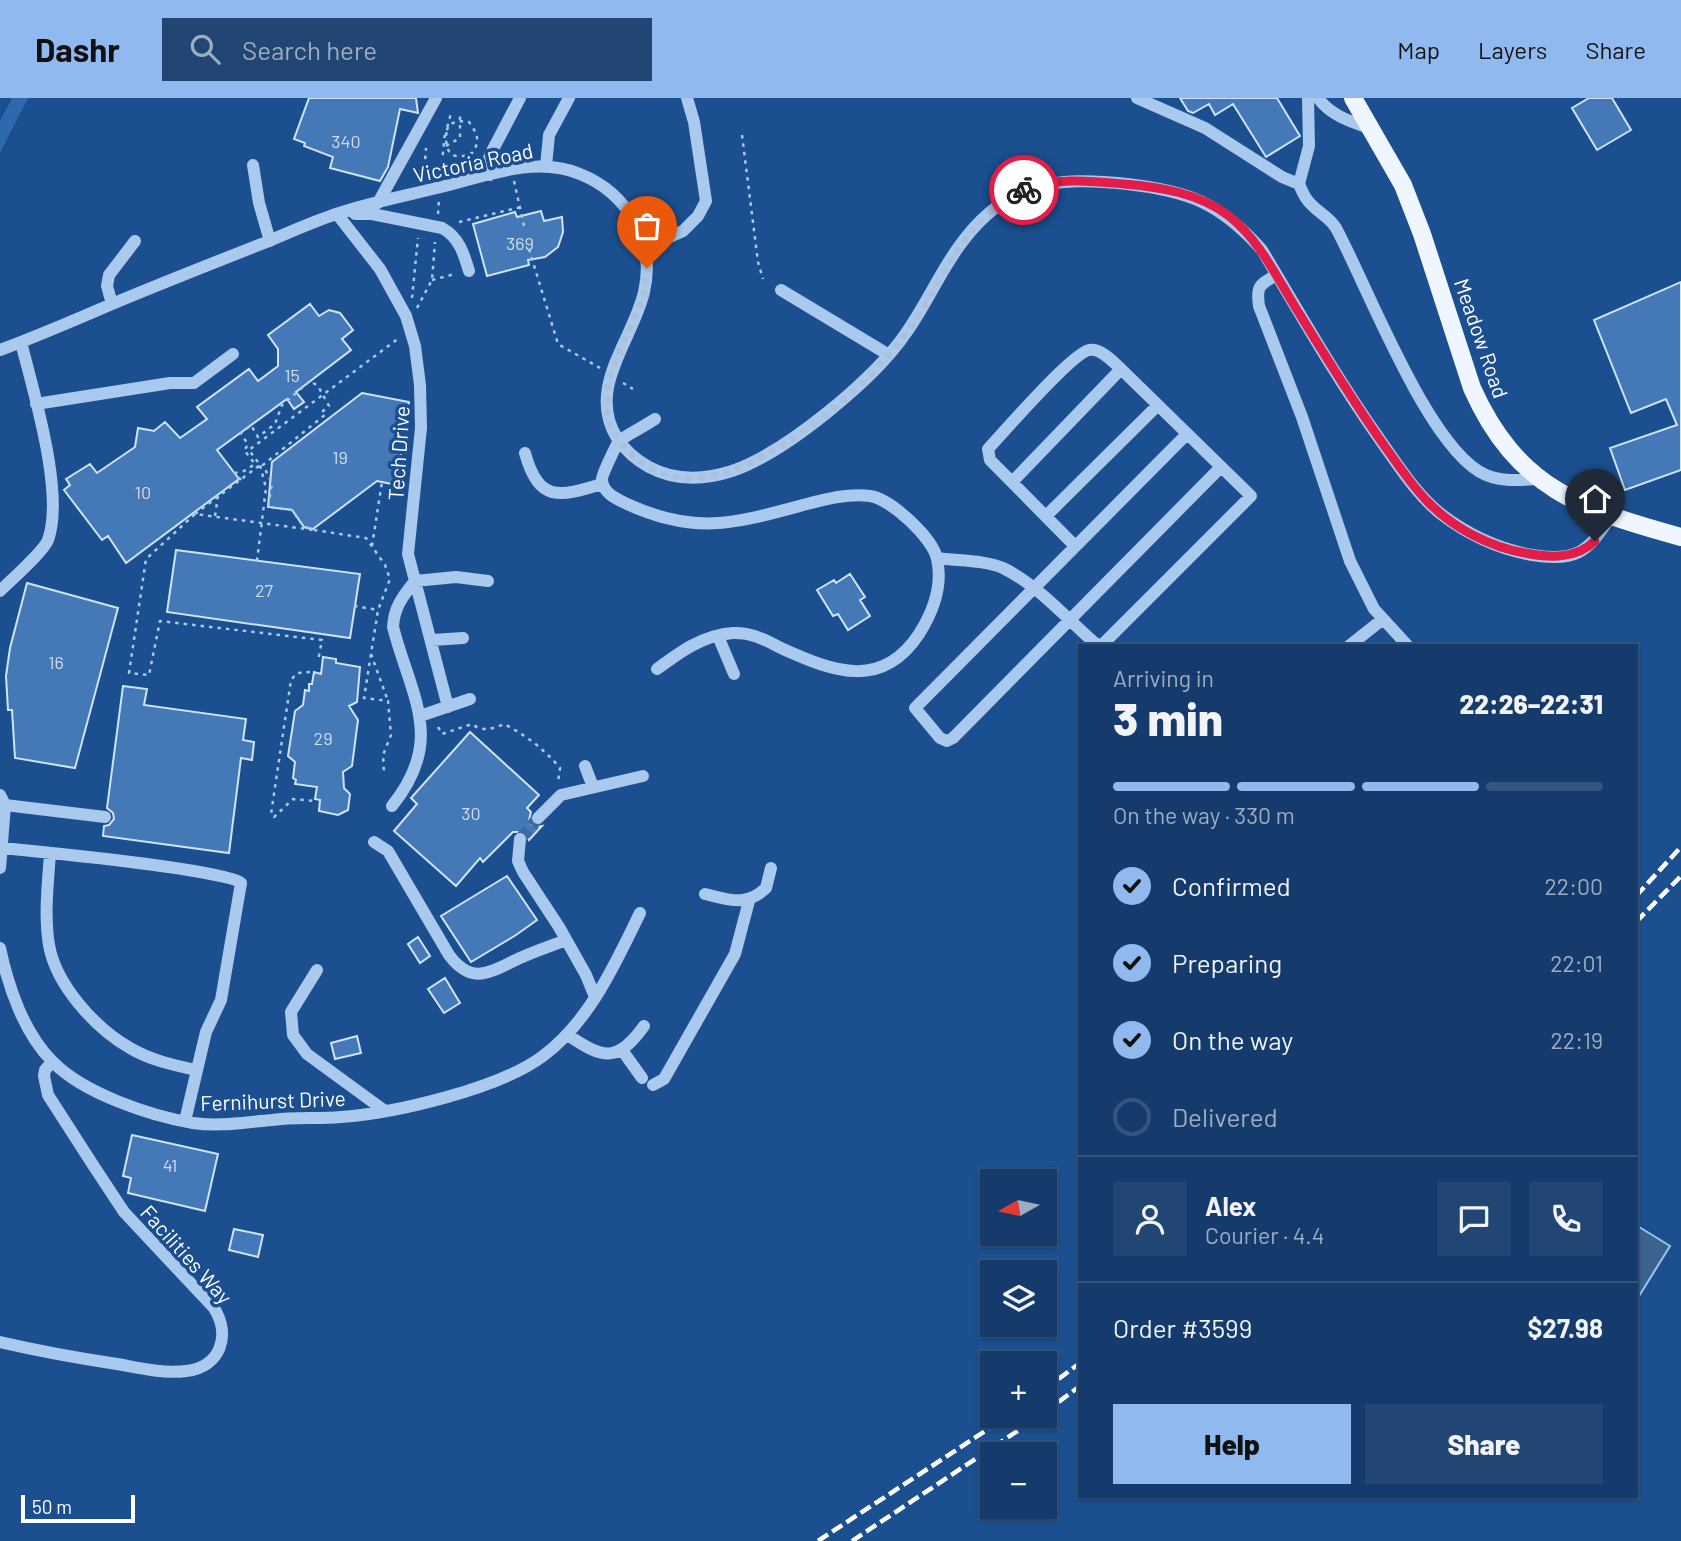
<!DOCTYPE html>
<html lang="en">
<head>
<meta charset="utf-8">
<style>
	body { margin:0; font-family:Barlow,sans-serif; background:#214673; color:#f1f3f6; height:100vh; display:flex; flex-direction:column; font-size:26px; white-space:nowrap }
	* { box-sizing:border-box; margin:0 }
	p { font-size:23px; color:#9dadc1 }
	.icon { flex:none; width:38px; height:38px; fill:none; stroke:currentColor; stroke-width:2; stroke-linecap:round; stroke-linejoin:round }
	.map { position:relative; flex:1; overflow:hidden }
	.sheet { position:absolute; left:1078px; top:546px; width:560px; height:854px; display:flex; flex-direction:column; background:#143b6b; border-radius:0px; box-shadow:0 2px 5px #0004,0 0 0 2px #33557e }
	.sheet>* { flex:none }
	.needle { width:46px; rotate:261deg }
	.buttons { position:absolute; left:980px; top:1071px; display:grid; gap:14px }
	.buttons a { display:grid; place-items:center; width:77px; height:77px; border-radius:0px; background:#143b6b; box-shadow:0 2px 5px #0004,0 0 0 2px #33557e; font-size:35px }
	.scale { position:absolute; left:21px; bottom:18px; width:114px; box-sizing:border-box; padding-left:7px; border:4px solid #fff; border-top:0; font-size:19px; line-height:24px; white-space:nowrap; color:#fff; -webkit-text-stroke:5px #1b4f8f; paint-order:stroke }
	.pin { position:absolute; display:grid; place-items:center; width:60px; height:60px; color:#fff; margin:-72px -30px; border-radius:50% 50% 50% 0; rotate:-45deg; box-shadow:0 0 7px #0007 }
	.pin .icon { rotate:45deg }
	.courier { position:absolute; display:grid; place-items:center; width:70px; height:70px; margin:-35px; border:5px solid #e11d48; border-radius:50%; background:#fff; color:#222; box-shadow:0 2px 9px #0007 }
	.summary em { font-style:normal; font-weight:800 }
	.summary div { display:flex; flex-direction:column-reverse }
	.summary { display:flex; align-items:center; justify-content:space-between; height:119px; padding:0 35px }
	h1 { font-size:46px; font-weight:800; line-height:52px }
	.bar { display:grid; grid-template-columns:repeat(4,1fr); gap:10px 7px; align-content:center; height:84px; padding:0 35px }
	.bar i { height:9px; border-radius:5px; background:#33557e }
	.bar .on { background:#90b9f0 }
	.bar p { grid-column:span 4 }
	.line { display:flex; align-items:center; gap:18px; padding:0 35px; border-top:2px solid #33557e }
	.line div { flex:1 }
	.round { display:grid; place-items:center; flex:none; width:74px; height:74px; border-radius:0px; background:#214673 }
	ol { padding:0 35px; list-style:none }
	li { display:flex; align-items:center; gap:21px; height:77px }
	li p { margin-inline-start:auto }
	li .icon { padding:7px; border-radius:50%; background:#90b9f0; color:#111; stroke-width:4 }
	li:last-child { color:#9dadc1 }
	li i { width:38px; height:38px; border:4px solid #33557e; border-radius:50% }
	.primary-button { display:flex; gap:14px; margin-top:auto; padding:14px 35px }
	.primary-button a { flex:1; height:80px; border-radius:0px; background:#90b9f0; color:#111; font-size:28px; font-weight:800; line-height:80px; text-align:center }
	.primary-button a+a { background:#214673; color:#f1f3f6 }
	header { display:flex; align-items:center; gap:42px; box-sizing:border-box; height:98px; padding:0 35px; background:#90b9f0; color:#111 }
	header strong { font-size:33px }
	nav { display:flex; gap:38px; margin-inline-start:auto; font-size:24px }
	.search { width:490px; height:63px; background:#214673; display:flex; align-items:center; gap:18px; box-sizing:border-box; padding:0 24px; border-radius:0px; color:#9dadc1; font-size:26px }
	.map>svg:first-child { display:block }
	.green { fill:#2e69ad }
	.water { fill:#3c6290; stroke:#9cc4f0; stroke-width:2 }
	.building { fill:#4478b7; stroke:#cfe3fa; stroke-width:2 }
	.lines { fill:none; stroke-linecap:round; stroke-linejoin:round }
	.minor-tunnel { stroke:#3d69a0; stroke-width:12; stroke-dasharray:12 6; stroke-linecap:butt }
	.path { stroke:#a9c9ee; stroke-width:2.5; stroke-dasharray:3.5 5; stroke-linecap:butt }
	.minor { stroke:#a9c9ee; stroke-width:12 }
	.major { stroke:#f0f6ff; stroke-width:18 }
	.rail { stroke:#fff; stroke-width:4.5; stroke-dasharray:12 5; stroke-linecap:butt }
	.done { stroke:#afc1d8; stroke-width:7; stroke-dasharray:0 12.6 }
	.route { stroke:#e11d48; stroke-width:9 }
	.labels { text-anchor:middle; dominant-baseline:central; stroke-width:7; stroke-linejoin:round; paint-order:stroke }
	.number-label { font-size:18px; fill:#d0dded }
	.street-label { font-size:21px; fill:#fff; stroke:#1b4f8f }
</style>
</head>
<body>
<header>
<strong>Dashr</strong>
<div class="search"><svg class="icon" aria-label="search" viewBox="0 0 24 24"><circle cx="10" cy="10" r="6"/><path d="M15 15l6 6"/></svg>Search here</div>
<nav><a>Map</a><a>Layers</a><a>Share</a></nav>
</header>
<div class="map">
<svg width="1681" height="1443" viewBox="0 0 1681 1443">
	<rect width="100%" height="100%" fill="#1b4f8f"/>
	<path class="green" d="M 12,0 L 28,0 L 0,55 L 0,23 Z"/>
	<path class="water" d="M 1636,1127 L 1670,1148 L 1636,1203 Z"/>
	<path class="building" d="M 309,0 L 416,0 L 418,15 L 400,11 L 388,69 L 380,83 L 330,70 L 333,59 L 304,48 L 305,45 L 294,41 Z
		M 1180,0 L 1277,0 L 1300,38 L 1266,59 L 1233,6 L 1215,17 L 1209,6 L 1193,15 L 1188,13 Z
		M 1589,0 L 1612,0 L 1631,32 L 1597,52 L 1572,10 Z
		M 541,113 L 544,123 L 562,119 L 563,134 L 558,149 L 545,159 L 528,162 L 529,167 L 487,178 L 473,126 L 515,114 L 517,119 Z
		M 1681,184 L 1681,372 L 1625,392 L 1610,350 L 1677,327 L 1666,301 L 1631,315 L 1594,222 Z
		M 310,206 L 319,218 L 329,212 L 340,215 L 353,232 L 342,241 L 351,252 L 296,294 L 304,304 L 294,311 L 287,301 L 217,352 L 239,381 L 126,465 L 108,438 L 102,442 L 64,392 L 70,387 L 66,381 L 90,366 L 97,375 L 135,349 L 138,330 L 154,333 L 165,324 L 180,340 L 207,321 L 197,309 L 249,271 L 258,283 L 278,268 L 278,251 L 268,237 Z
		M 362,295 L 409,304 L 405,324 L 408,328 L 405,352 L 401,355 L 397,387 L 377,383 L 313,431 L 304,429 L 292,412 L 268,409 L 272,364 Z
		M 176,452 L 360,476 L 350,540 L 167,514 Z
		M 850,476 L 865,499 L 860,502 L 870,518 L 848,532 L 838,516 L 833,518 L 817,492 L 834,482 L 836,485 Z
		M 27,485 L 118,510 L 75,670 L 15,660 L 12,612 L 8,612 L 6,578 L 10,550 Z
		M 323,559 L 336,561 L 336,565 L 360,569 L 357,604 L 349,608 L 358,622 L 352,668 L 343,674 L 344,690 L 350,696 L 348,712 L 338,717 L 319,713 L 320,702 L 315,701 L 317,689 L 295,686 L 296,682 L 293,680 L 295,664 L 288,658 L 295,613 L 303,607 L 305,592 L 309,593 L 309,586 L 312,586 L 314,574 L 321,576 Z
		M 123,588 L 147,591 L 144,607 L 246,621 L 243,642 L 254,644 L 252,662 L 241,660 L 229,755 L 103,738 L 104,728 L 109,727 L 114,721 L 113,715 L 107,710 Z
		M 470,634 L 539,697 L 527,710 L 531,714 L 529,722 L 531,726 L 536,729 L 542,728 L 529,742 L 524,734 L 513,734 L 483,764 L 480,760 L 456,788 L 394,733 L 417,706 L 411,700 Z
		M 507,778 L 537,822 L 516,837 L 471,864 L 441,818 Z
		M 418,839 L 430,858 L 420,865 L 408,846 Z
		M 445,880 L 460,905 L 444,915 L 428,891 Z
		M 357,938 L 361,955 L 335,961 L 331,945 Z
		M 132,1037 L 218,1056 L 205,1113 L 128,1095 L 131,1080 L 123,1078 Z
		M 234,1131 L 263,1137 L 258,1159 L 229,1152 Z"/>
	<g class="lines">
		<path class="minor-tunnel" d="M 520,741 L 538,720"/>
		<path class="path" d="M 742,37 L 758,164 L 763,181
			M 446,48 L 460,40 L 460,17
			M 441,74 L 445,35 L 450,26 L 459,23 L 469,24 C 477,35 481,43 472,55 C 440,69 444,35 451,16
			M 424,78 L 426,50
			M 514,83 L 524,128
			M 438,116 L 439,102
			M 459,124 L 521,109
			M 529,151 L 558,246 L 600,270
			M 432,182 L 455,176
			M 412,200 L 418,140
			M 417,210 L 432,182 L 435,144
			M 623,285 L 633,291
			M 241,382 L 235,375 L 244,373 L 255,366 L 244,352 L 248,347 L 241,335 L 251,327 L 258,339 L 275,326 L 282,307 L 310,283 L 318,288 L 329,308 L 323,313 L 326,316 L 263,367 L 272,385 L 268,409 L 292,412 L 304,429 L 313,432 L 195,416 L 146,461 L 129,575 L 149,577 L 160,523 L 322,542 L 318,563
			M 195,416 L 260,367 L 249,352 L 399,240
			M 215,418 L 218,398
			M 314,432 L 366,440 L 385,467 L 390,481 L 378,512 L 364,600 L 388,603 L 391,637 L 383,657 L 384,676
			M 372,448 L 382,384
			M 257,463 L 266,390 L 260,367
			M 354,508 L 379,512
			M 371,556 L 388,603
			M 310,574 L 297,575 L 291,582 L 271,716 L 274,719 L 293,701 L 314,703
			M 438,629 L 442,636 L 472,626 C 482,634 493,631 504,626 C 527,638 544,651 560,670 L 558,684"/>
		<path class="minor" d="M 1137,0 L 1205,30 L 1282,79 L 1299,86 C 1301,90 1303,96 1306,100 C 1313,112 1329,118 1336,130 C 1367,187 1429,353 1486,377 C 1503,384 1521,382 1539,381
			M 1318,0 C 1331,18 1352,24 1372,31
			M 253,67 L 259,105 L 270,143
			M 546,68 L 549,37 L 569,0
			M 490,77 L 488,64 L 490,57 L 520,0
			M 1299,86 L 1309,48 L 1308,0
			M 378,105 L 436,0
			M 337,116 L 380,171 L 406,218 L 415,248 L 420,287 L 421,330 L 408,456 L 448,609
			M 355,116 L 372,116 L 442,130 C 459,139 464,156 469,173
			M 645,150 L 683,133 L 698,118 L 706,103 L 694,24 L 687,0
			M 1276,177 C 1260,187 1256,187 1259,208 L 1302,319 L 1350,463 L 1374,511 L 1408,548
			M 781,192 L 889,257
			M 112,206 L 107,188 L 109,177 L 135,143
			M 0,252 C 38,238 75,222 112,206 C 162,185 213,165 264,145 C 288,135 312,124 336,116 C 371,104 409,97 445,88 C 488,77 536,58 580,76 C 627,95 656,143 644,194 C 633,242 586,290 617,340 C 625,352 636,362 649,369 C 675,383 704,382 732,373 C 785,355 875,281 906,235 C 926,207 940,174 960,147 C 1006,84 1054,78 1127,86 C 1189,93 1220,105 1262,152 C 1301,218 1339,284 1383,346 C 1400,370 1417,397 1441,416 C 1467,436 1499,451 1532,457 C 1574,464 1589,455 1610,419
			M 36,306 L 170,285 L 194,285 L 233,256
			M 655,321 C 648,326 622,340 619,343 C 616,347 602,377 602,381 C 602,395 617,401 627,406 C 697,438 736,425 807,406 C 826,401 849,395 870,398 C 891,401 933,440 937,461 C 943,488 933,514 919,536 C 882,592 834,574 783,551 C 767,543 752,534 733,535 C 703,537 680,554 657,571
			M 1187,336 L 915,610 L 940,640 L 947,643 L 953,640 L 1220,370
			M 525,355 C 539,405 559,399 602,386
			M 1012,384 L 1121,271
			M 1046,418 L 1158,307
			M 937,460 C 958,463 984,462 1003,470 C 1038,487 1068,522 1097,547 L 1103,546 L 1251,398 L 1121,271 C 1113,264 1101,250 1089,252 C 1071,256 1004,334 988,351 L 990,362 L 1075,448
			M 415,483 L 456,479 L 488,483
			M 0,493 C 10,483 44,453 48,442 C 65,395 33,293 21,244
			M 718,538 L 734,576
			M 432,542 L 463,540
			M 1349,548 L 1383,521
			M 420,618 L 470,601
			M 585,668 L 593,689
			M 0,697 L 5,707 L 0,770
			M 5,707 L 105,719
			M 392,708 C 446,641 411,599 393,529 C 394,509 403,498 415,483
			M 538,720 L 561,697 L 643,678
			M 520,741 L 518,763 L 523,774 L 559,829 L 586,877 L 595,899
			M 374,744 L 388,753 L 449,857 C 473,889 491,873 520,860 C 535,853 551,848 566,842
			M 2,750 C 33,753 229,772 241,785 L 221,902 L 206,934 L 185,1023
			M 50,755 C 48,785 44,817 49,847 C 56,887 95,930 130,950 C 150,962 173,967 196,972
			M 705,796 C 730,802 746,809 766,790 L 771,770
			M 0,850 C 8,888 24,936 53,964 C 83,995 150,1018 193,1025 C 220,1029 245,1024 272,1022 C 294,1019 318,1021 341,1019 C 395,1015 499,991 543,958 C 590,923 615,866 640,815
			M 317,872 L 291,914 L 293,937 L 307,956 L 385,1013
			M 568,937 C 604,962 618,964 644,928
			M 622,952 L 642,980
			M 653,987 L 664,981 L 735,856 L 749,803
			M 0,1244 C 39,1253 78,1260 117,1266 C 139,1270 163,1276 186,1273 C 221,1269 231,1237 214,1210 L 124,1114 L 93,1067 L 48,997 L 44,978 L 45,972 L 52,964"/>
		<path class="major" d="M 1353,0 L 1403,87 L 1422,136 L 1472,290 C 1517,391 1583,412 1681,439"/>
		<path class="rail" d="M 1636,798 L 1681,749
			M 1636,824 L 1681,778
			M 1045,1291 L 1080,1265
			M 1045,1314 L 1080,1288
			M 818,1443 L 1008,1318
			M 852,1443 L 1040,1318"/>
	</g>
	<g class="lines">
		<path class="done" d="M 647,170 C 646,179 646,188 643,197 C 631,235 603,270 607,312 C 610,339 631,360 654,372 C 732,410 857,298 902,241 C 943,190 959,120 1024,92"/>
		<path class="route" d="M 1024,92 C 1055,79 1091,83 1124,86 C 1160,89 1199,95 1229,118 C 1259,142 1275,176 1294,207 C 1324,256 1353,304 1386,350 C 1399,368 1412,388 1428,404 C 1453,430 1490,449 1525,455 C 1550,460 1576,461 1595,443"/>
	</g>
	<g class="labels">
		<g class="number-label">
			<text x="346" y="43">340</text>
			<text x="520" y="145">369</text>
			<text x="292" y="277">15</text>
			<text x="340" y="359">19</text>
			<text x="143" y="394">10</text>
			<text x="264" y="492">27</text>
			<text x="56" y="564">16</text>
			<text x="323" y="640">29</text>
			<text x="471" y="715">30</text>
			<text x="170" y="1067">41</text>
		</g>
		<g class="street-label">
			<text transform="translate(473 64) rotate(-12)">Victoria Road</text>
			<text transform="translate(1482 240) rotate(71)">Meadow Road</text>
			<text transform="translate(398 355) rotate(-86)">Tech Drive</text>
			<text transform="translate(273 1002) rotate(-2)">Fernihurst Drive</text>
			<text transform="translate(187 1156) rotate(48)">Facilities Way</text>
		</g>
	</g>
</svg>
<div class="buttons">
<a><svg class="needle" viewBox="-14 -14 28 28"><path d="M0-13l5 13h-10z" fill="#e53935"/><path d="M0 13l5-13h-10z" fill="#9dadc1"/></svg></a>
<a><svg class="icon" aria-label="layers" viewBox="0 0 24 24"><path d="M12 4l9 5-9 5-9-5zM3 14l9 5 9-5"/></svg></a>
<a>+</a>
<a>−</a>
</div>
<div class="scale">50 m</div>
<div class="pin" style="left:647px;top:170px;background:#ea580c"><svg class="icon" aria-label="bag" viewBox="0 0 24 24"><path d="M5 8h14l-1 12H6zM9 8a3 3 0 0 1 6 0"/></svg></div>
<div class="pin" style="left:1595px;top:443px;background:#1f2937"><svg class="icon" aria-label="home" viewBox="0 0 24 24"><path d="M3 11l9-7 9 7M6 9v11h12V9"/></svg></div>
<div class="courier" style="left:1024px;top:92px"><svg class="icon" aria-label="bike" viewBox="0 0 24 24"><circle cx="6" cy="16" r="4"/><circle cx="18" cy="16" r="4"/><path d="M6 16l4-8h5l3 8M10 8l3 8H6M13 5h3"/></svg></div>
<section class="sheet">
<div class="summary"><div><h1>3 min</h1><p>Arriving in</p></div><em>22:26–22:31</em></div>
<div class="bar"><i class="on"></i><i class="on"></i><i class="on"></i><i></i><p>On the way · 330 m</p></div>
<ol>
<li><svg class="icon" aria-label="check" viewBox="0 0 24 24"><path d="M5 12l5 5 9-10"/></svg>Confirmed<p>22:00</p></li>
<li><svg class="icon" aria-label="check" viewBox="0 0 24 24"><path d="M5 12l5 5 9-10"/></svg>Preparing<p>22:01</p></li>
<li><svg class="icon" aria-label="check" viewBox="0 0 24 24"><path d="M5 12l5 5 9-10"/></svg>On the way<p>22:19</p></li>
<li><i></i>Delivered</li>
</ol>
<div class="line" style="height:126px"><a class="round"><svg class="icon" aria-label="person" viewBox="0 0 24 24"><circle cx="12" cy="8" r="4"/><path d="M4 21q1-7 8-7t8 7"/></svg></a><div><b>Alex</b><p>Courier · 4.4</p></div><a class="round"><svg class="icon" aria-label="chat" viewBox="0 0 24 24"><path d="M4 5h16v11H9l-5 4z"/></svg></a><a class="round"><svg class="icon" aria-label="phone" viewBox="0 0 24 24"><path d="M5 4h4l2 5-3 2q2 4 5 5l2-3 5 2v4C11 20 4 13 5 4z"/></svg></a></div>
<div class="line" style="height:91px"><div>Order #3599</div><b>$27.98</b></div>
<div class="primary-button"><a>Help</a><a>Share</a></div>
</section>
</div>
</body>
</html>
